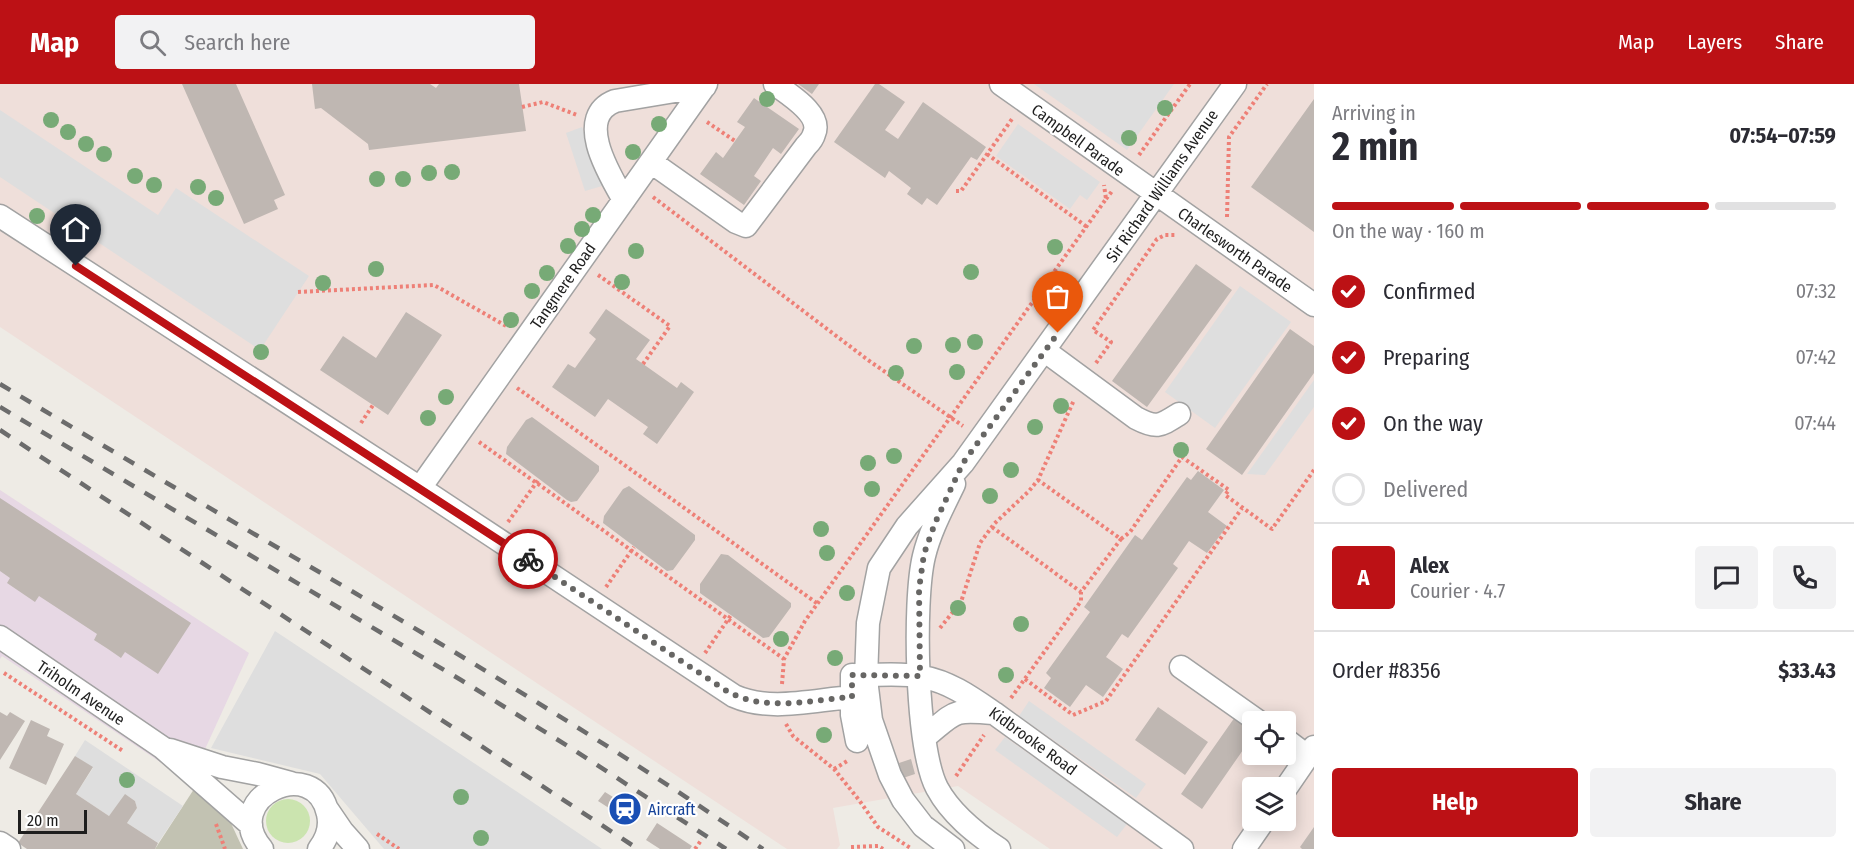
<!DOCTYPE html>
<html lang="en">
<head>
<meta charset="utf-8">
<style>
	body { margin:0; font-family:"Fira Sans Condensed",sans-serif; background:#f2f2f3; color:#2b2b33; height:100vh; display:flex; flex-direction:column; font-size:22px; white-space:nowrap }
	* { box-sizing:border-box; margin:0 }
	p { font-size:20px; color:#7c7c81 }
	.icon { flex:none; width:33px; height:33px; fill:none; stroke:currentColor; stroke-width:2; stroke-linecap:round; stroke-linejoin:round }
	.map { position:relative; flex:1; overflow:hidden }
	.sheet { display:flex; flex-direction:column; background:#fff; width:540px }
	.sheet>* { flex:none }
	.controls { position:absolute; left:1242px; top:627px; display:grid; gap:12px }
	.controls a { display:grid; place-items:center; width:54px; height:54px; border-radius:6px; background:#fff; box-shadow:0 3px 15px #0003; font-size:30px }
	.scale { position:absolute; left:18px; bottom:15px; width:69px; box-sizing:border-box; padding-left:6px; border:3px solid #1e1e1e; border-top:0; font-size:16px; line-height:21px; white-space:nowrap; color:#1e1e1e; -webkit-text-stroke:4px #fff; paint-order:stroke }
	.pin { position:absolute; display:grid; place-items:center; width:51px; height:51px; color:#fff; margin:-62px -26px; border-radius:50% 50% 50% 0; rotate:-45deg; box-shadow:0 0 6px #0007 }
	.pin .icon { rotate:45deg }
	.courier { position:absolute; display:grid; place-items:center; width:60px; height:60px; margin:-30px; border:4px solid #bc1115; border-radius:50%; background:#fff; color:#222; box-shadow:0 2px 8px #0007 }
	.overview em { font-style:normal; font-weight:700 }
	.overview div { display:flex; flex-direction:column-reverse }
	.overview { display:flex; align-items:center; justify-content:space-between; height:102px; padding:0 18px }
	h1 { font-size:39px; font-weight:700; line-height:45px }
	.bar { display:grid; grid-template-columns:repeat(4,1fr); gap:9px 6px; align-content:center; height:72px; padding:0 18px }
	.bar i { height:8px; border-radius:4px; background:#e1e1e2 }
	.bar .on { background:#bc1115 }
	.bar p { grid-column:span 4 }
	.line { display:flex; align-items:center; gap:15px; padding:0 18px; border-top:2px solid #e1e1e2 }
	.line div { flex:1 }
	.round { display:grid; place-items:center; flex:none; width:63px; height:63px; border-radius:6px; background:#f2f2f3 }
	ol { padding:0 18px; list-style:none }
	li { display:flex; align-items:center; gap:18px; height:66px }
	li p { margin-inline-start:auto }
	li .icon { padding:6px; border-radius:50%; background:#bc1115; color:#fff; stroke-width:4 }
	li:last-child { color:#7c7c81 }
	li i { width:33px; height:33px; border:3px solid #e1e1e2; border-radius:50% }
	.action { display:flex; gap:12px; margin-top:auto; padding:12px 18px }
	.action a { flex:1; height:69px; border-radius:6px; background:#bc1115; color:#fff; font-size:24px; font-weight:700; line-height:69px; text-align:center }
	.action a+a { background:#f2f2f3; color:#2b2b33 }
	header { display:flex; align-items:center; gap:36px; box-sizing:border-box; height:84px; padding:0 30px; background:#bc1115; color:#fff }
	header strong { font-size:28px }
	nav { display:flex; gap:33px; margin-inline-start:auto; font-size:21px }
	.search { width:420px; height:54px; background:#f2f2f3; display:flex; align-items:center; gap:15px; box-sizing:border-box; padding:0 21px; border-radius:6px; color:#7c7c81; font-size:22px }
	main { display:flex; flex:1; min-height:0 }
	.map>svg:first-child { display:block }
	.industrial { fill:#e7d8e4 }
	.military { fill:#efdfda; fill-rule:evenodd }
	.construction { fill:#c2c2b2 }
	.grass { fill:#cbe4af }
	.parking { fill:#dedede }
	.building { fill:#bfb7b2 }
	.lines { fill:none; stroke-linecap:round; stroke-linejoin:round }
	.minor-casing { stroke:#a2a2a2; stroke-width:25 }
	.path { stroke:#ee8077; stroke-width:4; stroke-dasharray:3 3; stroke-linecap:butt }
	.minor { stroke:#fff; stroke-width:22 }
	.rail { stroke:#6c6c6c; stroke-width:4.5; stroke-dasharray:12 12; stroke-linecap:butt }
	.tree { fill:#77aa76 }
	.done { stroke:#676664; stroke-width:6; stroke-dasharray:0 10.8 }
	.route { stroke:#bc1115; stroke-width:8 }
	.labels { text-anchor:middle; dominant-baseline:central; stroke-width:4.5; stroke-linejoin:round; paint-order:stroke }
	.street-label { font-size:16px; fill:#1e1e1e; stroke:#fff }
	.transit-label { font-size:16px; fill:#164399; stroke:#fff; text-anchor:start }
</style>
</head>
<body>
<header>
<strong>Map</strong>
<div class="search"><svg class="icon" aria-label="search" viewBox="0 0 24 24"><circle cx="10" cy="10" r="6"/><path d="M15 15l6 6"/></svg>Search here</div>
<nav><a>Map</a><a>Layers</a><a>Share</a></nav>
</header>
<main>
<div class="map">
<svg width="1314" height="765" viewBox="0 0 1314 765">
	<rect width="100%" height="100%" fill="#eeebe5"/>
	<path class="industrial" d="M 0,406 L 249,569 L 190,698 L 2,572 L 0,575 Z"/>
	<path class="military" d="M 0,0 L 1314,0 L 1314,765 L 1050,765 L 958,702 L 833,724 L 840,761 L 837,765 L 787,765 L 0,243 ZM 1252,638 L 1286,638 L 1286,670 L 1252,670 ZM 1252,704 L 1286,704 L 1286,736 L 1252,736 Z"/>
	<path class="construction" d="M 196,702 L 229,735 L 243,765 L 155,765 Z"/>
	<path class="grass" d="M266 737a22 22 0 1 1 44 0a22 22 0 1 1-44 0Z"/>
	<path class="parking" d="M 1034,0 L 1174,0 L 1127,66 Z
		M 0,26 L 158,131 L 176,104 L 309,192 L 260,266 L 0,93 Z
		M 1018,40 L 1100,98 L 1087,116 L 1080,111 L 1070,125 L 996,72 Z
		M 582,43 L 602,102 L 585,107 L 566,49 Z
		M 1240,202 L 1291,238 L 1215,344 L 1165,308 Z
		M 1314,296 L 1314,323 L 1265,391 L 1247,390 Z
		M 275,547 L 519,709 L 602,765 L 384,765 L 320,690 L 211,664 Z
		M 1029,617 L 1146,700 L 1136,714 L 1019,632 Z
		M 1005,653 L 1127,740 L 1117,753 L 995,666 Z
		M 85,656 L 183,722 L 158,759 L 127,739 L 137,724 L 135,717 L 126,711 L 109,732 L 76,710 L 93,684 L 75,672 Z"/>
	<path class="building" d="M 182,0 L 236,0 L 285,111 L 274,116 L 278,125 L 244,140 Z
		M 312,0 L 430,0 L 436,4 L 439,0 L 519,0 L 526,47 L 369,66 L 368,60 L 321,24 L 315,25 Z
		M 798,0 L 819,0 L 812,10 Z
		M 875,0 L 879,0 L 905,18 L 885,46 L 898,55 L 923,18 L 986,63 L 977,76 L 971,73 L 937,121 L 927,114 L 922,121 L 907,110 L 911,104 L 889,87 L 885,94 L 834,58 Z
		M 754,14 L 799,45 L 781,70 L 773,64 L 754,92 L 761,97 L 744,121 L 700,90 L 716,68 L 723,74 L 735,57 L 745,43 L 737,38 Z
		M 1314,15 L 1314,148 L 1251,103 Z
		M 1196,180 L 1232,206 L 1147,323 L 1112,297 Z
		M 606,225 L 650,256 L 636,275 L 677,304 L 681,298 L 694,308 L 657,360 L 643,350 L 648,343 L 608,315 L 595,333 L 552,303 L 568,280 L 575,284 L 596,255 L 589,249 Z
		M 406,228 L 442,251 L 388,331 L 320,286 L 343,252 L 376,274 Z
		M 1290,245 L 1314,262 L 1314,289 L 1242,391 L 1206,365 Z
		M 532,333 L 599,382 L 599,387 L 577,417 L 571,418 L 567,416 L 506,370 L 507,363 L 526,336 Z
		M 1198,387 L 1224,406 L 1208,428 L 1227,442 L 1207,469 L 1189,457 L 1173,480 L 1178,484 L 1128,554 L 1122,550 L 1106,573 L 1123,585 L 1103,613 L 1086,601 L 1070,623 L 1044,604 L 1051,594 L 1046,589 L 1090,528 L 1084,523 L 1135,451 L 1142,456 L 1187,393 L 1191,396 Z
		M 629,402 L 695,451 L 695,456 L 673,486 L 667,487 L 603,439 L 604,432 L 623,405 Z
		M 0,414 L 191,539 L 158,590 L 125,568 L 121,574 L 108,565 L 94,556 L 97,550 L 39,512 L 35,518 L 7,499 L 10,494 L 0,487 Z
		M 721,470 L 728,471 L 791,519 L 791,523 L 769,553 L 763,554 L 700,509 L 700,500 Z
		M 1158,623 L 1208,658 L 1185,691 L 1135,656 Z
		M 0,628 L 7,632 L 10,628 L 25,637 L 0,676 Z
		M 1235,633 L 1252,646 L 1252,653 L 1202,725 L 1181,710 Z
		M 31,636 L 50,645 L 47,652 L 64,660 L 46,701 L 9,684 Z
		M 75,672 L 93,683 L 76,710 L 109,732 L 125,710 L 135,717 L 137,724 L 127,739 L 158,759 L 155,765 L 27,765 L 18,759 Z
		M 911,675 L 915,690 L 903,694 L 899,679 Z
		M 605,708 L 632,725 L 626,735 L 598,717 Z
		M 657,739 L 692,762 L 690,765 L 660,765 L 646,756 Z
		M 1314,743 L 1314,765 L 1302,765 L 1300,763 Z"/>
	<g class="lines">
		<defs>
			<path id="minor" d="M 1001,0 L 1314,221
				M 651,78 L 736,138 L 746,142 L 806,62 C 809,59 813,54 814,50 C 823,30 788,10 775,0
				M 624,116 C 609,90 574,33 615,17 L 705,2
				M 0,132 L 420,404 L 734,612 C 770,628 813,616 852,613
				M 1045,267 L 1136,334 C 1157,345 1160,342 1179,330
				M 954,400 C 943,423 930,447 924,472 C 913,517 916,664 937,704 C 951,730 975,749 999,765
				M 420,404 L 706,0
				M 0,553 L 163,664 L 251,741
				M 1181,583 L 1259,638
				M 925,653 C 956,628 951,625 993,629
				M 1286,656 L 1307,672
				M 857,657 L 852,631 L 852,591 C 875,592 900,588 923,593 C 950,598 972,614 994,629 L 1182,765
				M 170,666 L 222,683 L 258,690 L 291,699
				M 1286,704 L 1314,663
				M 327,725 L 342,747 L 358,765
				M 0,759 L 9,765
				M 262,765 C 218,714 315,668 328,730 C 331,743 327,755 319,765
				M 953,765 L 923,742 L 903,716 L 890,691 L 871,636 L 866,595 L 868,539 L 879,484 L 907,442 L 963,379 L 1235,0
				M 1244,765 L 1264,736"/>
		</defs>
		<use href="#minor" class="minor-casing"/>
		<path class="path" d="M 522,23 L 543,18 L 577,31
			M 707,38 L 735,57
			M 987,70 L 1087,143
			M 1139,71 L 1190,0
			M 956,107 L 961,107 L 1012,35
			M 653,113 L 868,276 L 963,342
			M 1106,115 L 1113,106
			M 1227,133 L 1229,53 L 1267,0
			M 598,191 L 670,242 L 643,280
			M 298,208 L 434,201 L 508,243
			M 1096,279 L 1111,258 L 1093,246 L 1157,155 L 1165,151 L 1176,151
			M 517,304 L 818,520
			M 361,339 L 373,321
			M 479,358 L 784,575
			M 508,438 L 539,395
			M 992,443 L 1081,508 L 1121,455 L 1038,396
			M 1121,455 L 1130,448 L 1182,373 L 1229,406 L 1225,411 L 1272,445 L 1314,386
			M 606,503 L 634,463
			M 940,544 L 961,518 L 980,459 L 994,440 L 1029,407 L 1038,396 L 1074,316
			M 705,569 L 731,531
			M 4,589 L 123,667
			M 1025,595 L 1073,631 L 1106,617 L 1242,424
			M 782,600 L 784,575 L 805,537 L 1106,115 L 1104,101
			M 1011,614 L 1081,517 L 1081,508
			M 786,640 L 793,652 L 834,685 L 859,716 L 878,743 L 912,765
			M 834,685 L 849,676
			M 956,692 L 984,651
			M 216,740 L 225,765
			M 377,750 L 399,765
			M 851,763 L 878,762 L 883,765
			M 695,765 L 702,755"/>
		<use href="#minor" class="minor"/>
		<path class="rail" d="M 0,300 C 255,454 518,596 763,765
			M 0,323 L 461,596 L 571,664 L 726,765
			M 0,346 L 638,765"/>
	</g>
	<g class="tree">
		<circle cx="767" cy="15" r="8"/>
		<circle cx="1165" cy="24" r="8"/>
		<circle cx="51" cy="36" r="8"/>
		<circle cx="659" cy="40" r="8"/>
		<circle cx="68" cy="48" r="8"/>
		<circle cx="1129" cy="54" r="8"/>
		<circle cx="86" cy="60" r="8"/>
		<circle cx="633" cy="68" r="8"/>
		<circle cx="104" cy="70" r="8"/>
		<circle cx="452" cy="88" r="8"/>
		<circle cx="429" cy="89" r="8"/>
		<circle cx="135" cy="92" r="8"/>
		<circle cx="377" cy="95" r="8"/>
		<circle cx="403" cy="95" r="8"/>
		<circle cx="154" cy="101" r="8"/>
		<circle cx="198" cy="103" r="8"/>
		<circle cx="216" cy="114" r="8"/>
		<circle cx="593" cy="131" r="8"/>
		<circle cx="37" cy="132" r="8"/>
		<circle cx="582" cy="145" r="8"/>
		<circle cx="568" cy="162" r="8"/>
		<circle cx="1055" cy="163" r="8"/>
		<circle cx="636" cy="167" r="8"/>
		<circle cx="376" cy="185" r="8"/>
		<circle cx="971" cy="188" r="8"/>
		<circle cx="547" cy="189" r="8"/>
		<circle cx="622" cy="198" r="8"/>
		<circle cx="323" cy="199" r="8"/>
		<circle cx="532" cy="207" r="8"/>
		<circle cx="511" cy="236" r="8"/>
		<circle cx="975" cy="258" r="8"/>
		<circle cx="953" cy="261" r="8"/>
		<circle cx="914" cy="262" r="8"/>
		<circle cx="261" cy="268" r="8"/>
		<circle cx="957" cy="288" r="8"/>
		<circle cx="896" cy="289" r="8"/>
		<circle cx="446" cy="313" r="8"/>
		<circle cx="1061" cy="322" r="8"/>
		<circle cx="428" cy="334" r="8"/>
		<circle cx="1035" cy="343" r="8"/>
		<circle cx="1181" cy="366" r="8"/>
		<circle cx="894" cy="372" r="8"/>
		<circle cx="868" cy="379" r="8"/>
		<circle cx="1011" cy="386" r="8"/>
		<circle cx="872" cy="405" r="8"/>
		<circle cx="990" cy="412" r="8"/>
		<circle cx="821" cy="445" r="8"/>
		<circle cx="827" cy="469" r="8"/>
		<circle cx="847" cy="509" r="8"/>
		<circle cx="958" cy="524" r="8"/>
		<circle cx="1021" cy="540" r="8"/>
		<circle cx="781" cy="555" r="8"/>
		<circle cx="835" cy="574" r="8"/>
		<circle cx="1006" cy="591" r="8"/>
		<circle cx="824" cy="651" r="8"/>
		<circle cx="127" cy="696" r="8"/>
		<circle cx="461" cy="713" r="8"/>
		<circle cx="481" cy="754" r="8"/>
	</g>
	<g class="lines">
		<path class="done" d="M 528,475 L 725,606 C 764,629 809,616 852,613 L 852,591 L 920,592 L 919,505 L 924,470 L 935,439 L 963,379 L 1058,249"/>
		<path class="route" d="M 76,182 L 528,475"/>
	</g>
	<defs>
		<symbol id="station-disc" viewBox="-11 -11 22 22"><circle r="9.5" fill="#1a4fb4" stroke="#fff"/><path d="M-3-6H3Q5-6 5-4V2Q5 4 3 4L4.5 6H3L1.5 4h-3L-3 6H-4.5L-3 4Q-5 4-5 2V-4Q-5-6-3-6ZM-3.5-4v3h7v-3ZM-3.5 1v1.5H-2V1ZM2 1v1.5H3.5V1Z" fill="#fff"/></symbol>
	</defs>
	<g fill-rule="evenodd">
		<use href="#station-disc" x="606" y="706" width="38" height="38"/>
	</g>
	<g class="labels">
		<g class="street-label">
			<text transform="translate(1078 56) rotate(36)">Campbell Parade</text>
			<text transform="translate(1162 102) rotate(-55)">Sir Richard Williams Avenue</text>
			<text transform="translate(1235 166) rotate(35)">Charlesworth Parade</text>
			<text transform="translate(563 202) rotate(-55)">Tangmere Road</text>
			<text transform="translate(81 609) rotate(34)">Triholm Avenue</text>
			<text transform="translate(1033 657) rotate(36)">Kidbrooke Road</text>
		</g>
		<g class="transit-label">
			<text x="648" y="725">Aircraft</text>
		</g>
	</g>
</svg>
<div class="controls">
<a><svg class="icon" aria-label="locate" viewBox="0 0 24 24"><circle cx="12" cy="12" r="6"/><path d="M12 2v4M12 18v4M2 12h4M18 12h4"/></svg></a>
<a><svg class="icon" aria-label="layers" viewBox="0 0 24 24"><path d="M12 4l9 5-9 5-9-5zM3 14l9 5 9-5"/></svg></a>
</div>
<div class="scale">20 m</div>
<div class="pin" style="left:1058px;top:249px;background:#ea580c"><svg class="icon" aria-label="bag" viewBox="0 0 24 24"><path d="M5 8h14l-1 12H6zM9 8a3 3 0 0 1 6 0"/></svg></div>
<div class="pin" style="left:76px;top:182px;background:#1f2937"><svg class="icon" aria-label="home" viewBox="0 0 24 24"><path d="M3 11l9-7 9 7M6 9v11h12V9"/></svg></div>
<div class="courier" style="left:528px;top:475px"><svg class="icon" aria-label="bike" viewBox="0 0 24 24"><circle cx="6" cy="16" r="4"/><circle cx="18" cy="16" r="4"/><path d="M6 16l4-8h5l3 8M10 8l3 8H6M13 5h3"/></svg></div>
</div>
<section class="sheet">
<div class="overview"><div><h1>2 min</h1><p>Arriving in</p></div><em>07:54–07:59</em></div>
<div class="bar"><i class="on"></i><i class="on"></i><i class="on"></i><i></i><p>On the way · 160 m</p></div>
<ol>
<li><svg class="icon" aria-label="check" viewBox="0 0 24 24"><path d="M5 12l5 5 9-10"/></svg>Confirmed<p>07:32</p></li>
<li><svg class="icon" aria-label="check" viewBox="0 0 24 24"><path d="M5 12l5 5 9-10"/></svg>Preparing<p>07:42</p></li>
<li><svg class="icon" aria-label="check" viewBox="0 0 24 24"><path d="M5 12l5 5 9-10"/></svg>On the way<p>07:44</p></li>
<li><i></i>Delivered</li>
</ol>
<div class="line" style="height:108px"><b class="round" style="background:#bc1115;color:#fff">A</b><div><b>Alex</b><p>Courier · 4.7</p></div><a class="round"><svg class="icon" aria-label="chat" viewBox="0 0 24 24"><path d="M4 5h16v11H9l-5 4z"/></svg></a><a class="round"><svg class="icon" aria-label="phone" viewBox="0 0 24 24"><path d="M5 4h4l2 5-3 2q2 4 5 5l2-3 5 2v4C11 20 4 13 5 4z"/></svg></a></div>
<div class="line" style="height:78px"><div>Order #8356</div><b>$33.43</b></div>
<div class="action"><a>Help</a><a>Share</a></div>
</section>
</main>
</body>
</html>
